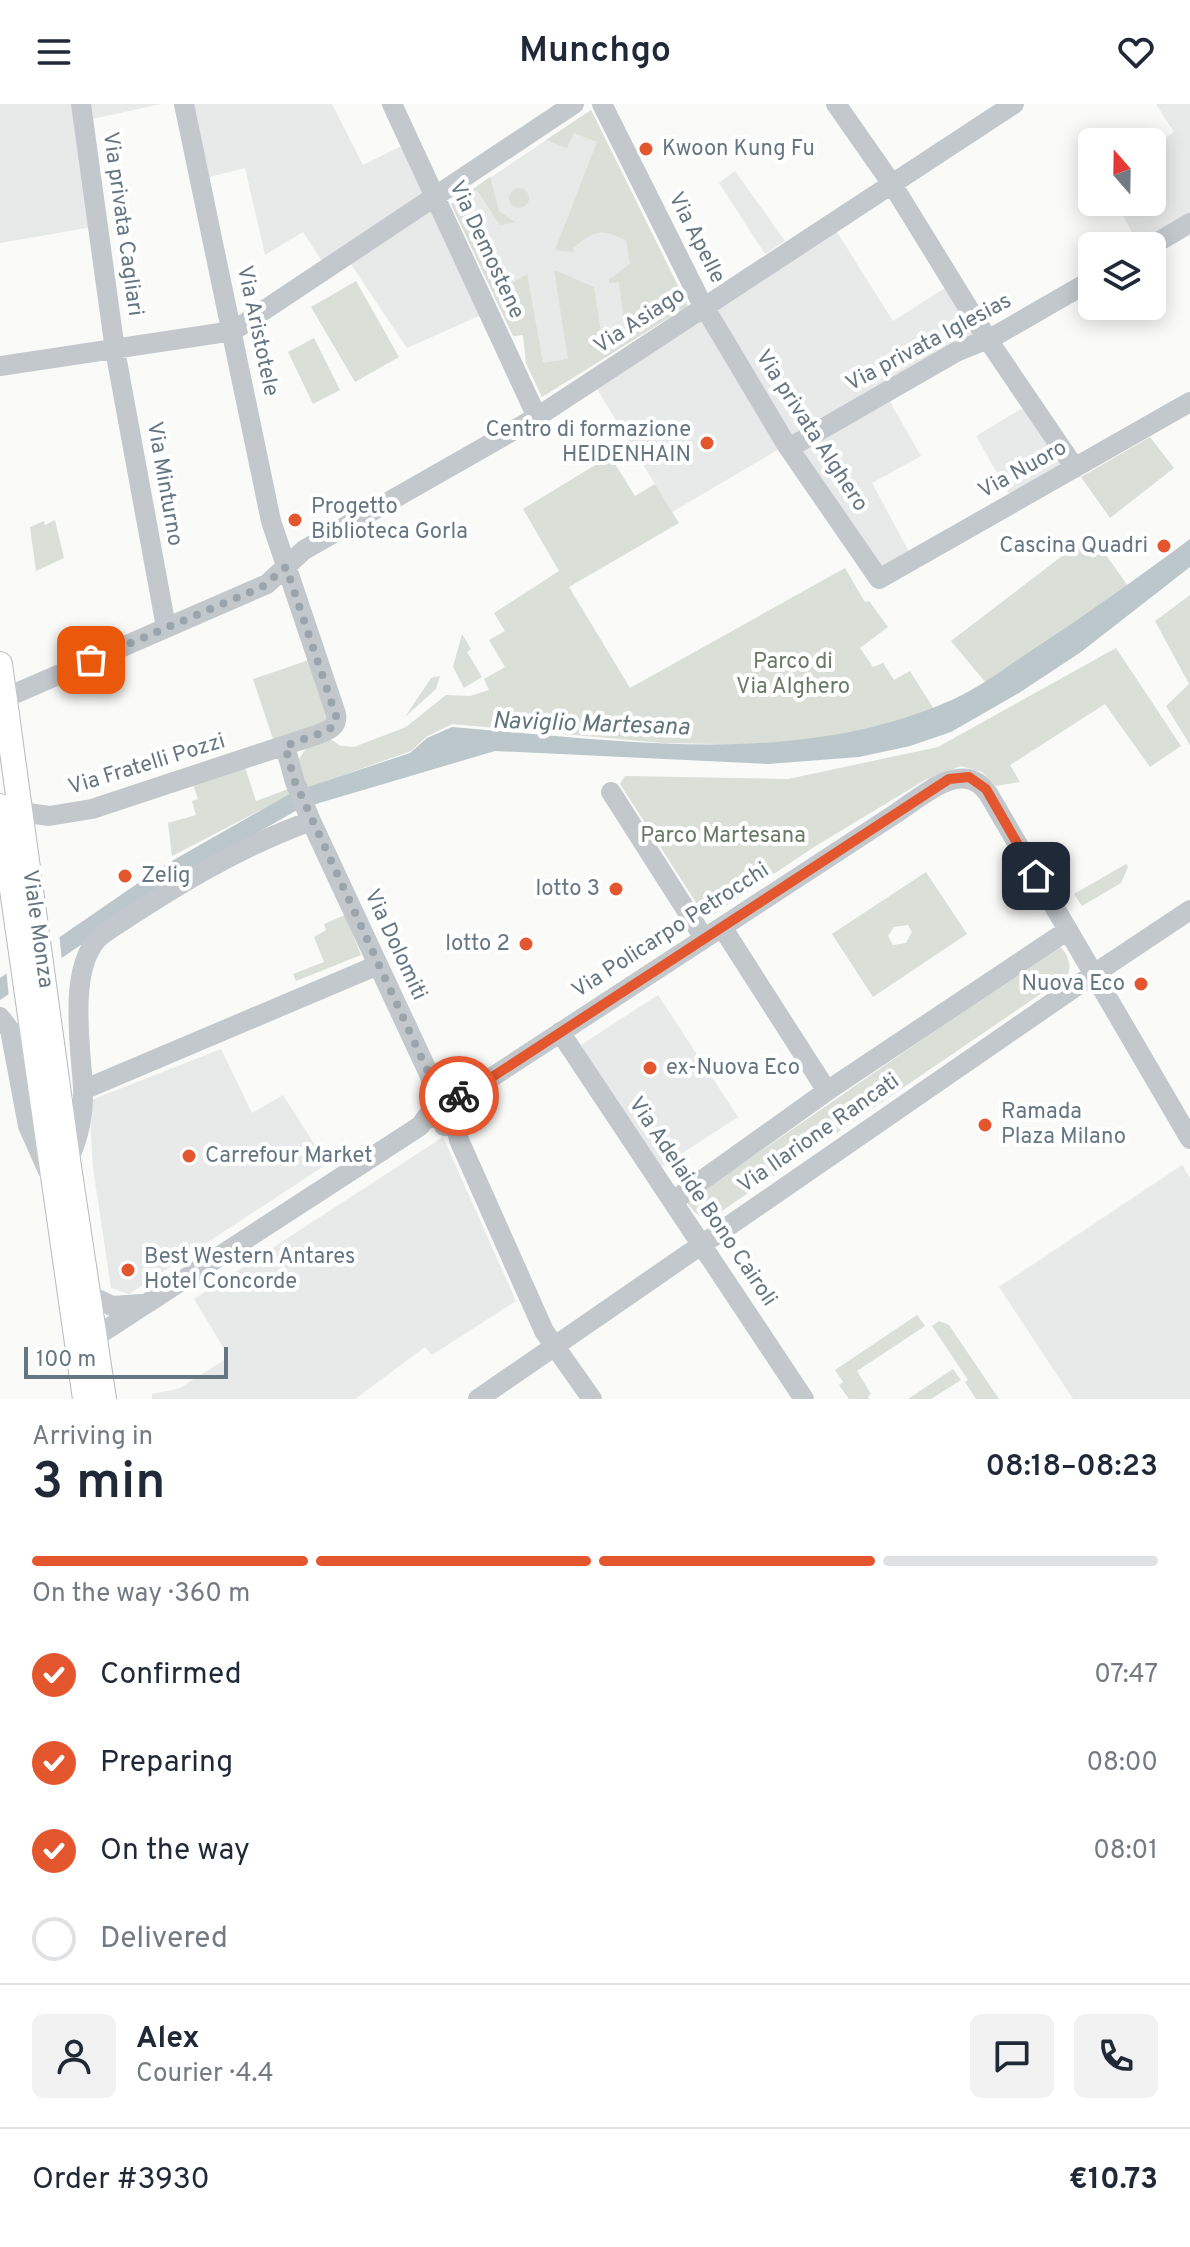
<!DOCTYPE html>
<html lang="en">
<head>
<meta charset="utf-8">
<style>
	body { margin:0; font-family:Overpass,sans-serif; background:#f2f2f3; color:#1f2937; height:100vh; display:flex; flex-direction:column; font-size:30px; white-space:nowrap }
	* { box-sizing:border-box; margin:0 }
	p { font-size:26px; color:#747a83 }
	.icon { flex:none; width:44px; height:44px; fill:none; stroke:currentColor; stroke-width:2; stroke-linecap:round; stroke-linejoin:round }
	.map { position:relative; height:1295px; overflow:hidden }
	.details { display:flex; flex-direction:column; background:#fff; flex:1 }
	.details>* { flex:none }
	.needle { width:52px; rotate:340deg }
	.tools { position:absolute; left:1078px; top:24px; display:grid; gap:16px }
	.tools a { display:grid; place-items:center; width:88px; height:88px; border-radius:12px; background:#fff; box-shadow:0 4px 20px #0003; font-size:40px }
	.scale { position:absolute; left:24px; bottom:20px; width:204px; box-sizing:border-box; padding-left:8px; border:4px solid #657683; border-top:0; font-size:22px; line-height:28px; white-space:nowrap; color:#657683; -webkit-text-stroke:6px #fff; paint-order:stroke }
	.pin { position:absolute; display:grid; place-items:center; width:68px; height:68px; color:#fff; margin:-34px; border-radius:16px; box-shadow:0 4px 12px #0006 }
	.courier { position:absolute; display:grid; place-items:center; width:80px; height:80px; margin:-40px; border:6px solid #e4572e; border-radius:50%; background:#fff; color:#222; box-shadow:0 2px 10px #0007 }
	.head em { font-style:normal; font-weight:600 }
	.head div { display:flex; flex-direction:column-reverse }
	.head { display:flex; align-items:center; justify-content:space-between; height:136px; padding:0 32px }
	h1 { font-size:52px; font-weight:600; line-height:60px }
	.bar { display:grid; grid-template-columns:repeat(4,1fr); gap:12px 8px; align-content:center; height:96px; padding:0 32px }
	.bar i { height:10px; border-radius:6px; background:#e0e1e3 }
	.bar .on { background:#e4572e }
	.bar p { grid-column:span 4 }
	.line { display:flex; align-items:center; gap:20px; padding:0 32px; border-top:2px solid #e0e1e3 }
	.line div { flex:1 }
	.round { display:grid; place-items:center; flex:none; width:84px; height:84px; border-radius:12px; background:#f2f2f3 }
	ol { padding:0 32px; list-style:none }
	li { display:flex; align-items:center; gap:24px; height:88px }
	li p { margin-inline-start:auto }
	li .icon { padding:8px; border-radius:50%; background:#e4572e; color:#fff; stroke-width:4 }
	li:last-child { color:#747a83 }
	li i { width:44px; height:44px; border:4px solid #e0e1e3; border-radius:50% }
	header { display:flex; justify-content:space-between; align-items:center; height:104px; padding:0 32px; background:#fff; font-size:36px; font-weight:600 }
	.map>svg:first-child { display:block }
	.built { fill:#e8e9e9 }
	.green { fill:#dadfd7; fill-rule:evenodd }
	.water { fill:#bbc7cb }
	.pier { fill:#fafaf8 }
	.lines { fill:none; stroke-linecap:round; stroke-linejoin:round }
	.major-casing { stroke:#b5babe; stroke-width:26 }
	.minor { stroke:#c3c8cc; stroke-width:20 }
	.major { stroke:#fff; stroke-width:24 }
	.done { stroke:#99a4ac; stroke-width:8; stroke-dasharray:0 14.4 }
	.route { stroke:#e4572e; stroke-width:10 }
	.poi-dot { fill:#e4572e; stroke:#fff; stroke-width:3 }
	.labels { text-anchor:middle; dominant-baseline:central; stroke-width:8; stroke-linejoin:round; paint-order:stroke }
	.poi-label { font-size:22px; fill:#657683; stroke:#fff; text-anchor:start }
	.street-label { font-size:22px; fill:#657683; stroke:#fff }
	.park-label { font-size:22px; fill:#687a64; stroke:#fff }
	.water-label { font-size:24px; font-style:italic; fill:#60757c; stroke:#fff }
</style>
</head>
<body>
<header><svg class="icon" aria-label="menu" viewBox="0 0 24 24"><path d="M4 6h16M4 12h16M4 18h16"/></svg>Munchgo<svg class="icon" aria-label="heart" viewBox="0 0 24 24"><path d="M12 20l-8-8c-3-5 5-10 8-4 3-6 11-1 8 4z"/></svg></header>
<div class="map">
<svg width="1190" height="1295" viewBox="0 0 1190 1295">
	<rect width="100%" height="100%" fill="#fafaf8"/>
	<path class="built" d="M 0,0 L 161,0 L 83,17 L 98,122 L 0,139 Z
		M 184,0 L 332,0 L 363,61 L 410,38 L 488,208 L 407,244 L 346,153 L 327,165 L 303,128 L 265,151 L 245,64 L 201,75 Z
		M 1156,0 L 1190,0 L 1190,119 L 1151,142 L 1139,142 L 1116,98 L 1152,98 L 1152,43 L 1174,28 Z
		M 591,6 L 688,202 L 542,293 L 526,259 L 523,231 L 513,232 L 451,100 Z
		M 735,67 L 785,137 L 765,150 L 719,79 Z
		M 832,120 L 893,217 L 953,179 L 988,236 L 885,289 L 921,352 L 872,379 L 913,455 L 879,475 L 786,341 L 672,408 L 592,277 Z
		M 1031,299 L 1075,364 L 1014,399 L 976,332 Z
		M 658,891 L 738,1013 L 658,1065 L 578,943 Z
		M 221,945 L 252,1009 L 283,991 L 327,1060 L 129,1190 L 111,1184 L 93,1064 L 89,997 Z
		M 443,1033 L 516,1197 L 432,1251 L 425,1243 L 355,1295 L 152,1295 L 152,1290 L 178,1285 L 229,1253 L 194,1195 Z
		M 1182,1061 L 1190,1074 L 1190,1295 L 1073,1295 L 999,1183 Z"/>
	<path class="green" d="M 591,6 L 688,202 L 542,293 L 526,259 L 523,231 L 513,232 L 451,100 L 490,73 L 499,107 L 515,118 L 500,121 L 477,86 L 458,98 L 512,179 L 527,170 L 543,259 L 568,255 L 554,166 L 594,183 L 602,235 L 626,232 L 619,178 L 609,179 L 609,175 L 630,160 L 626,136 C 600,124 595,126 573,144 L 574,148 L 555,146 L 597,38 L 574,29 L 567,44 L 546,36 Z
		M509 94a10 10 0 1 1 20 0a10 10 0 1 1-20 0Z
		M 356,177 L 399,253 L 355,278 L 311,203 Z
		M 314,234 L 340,286 L 313,300 L 288,248 Z
		M 1150,333 L 1174,364 L 1110,414 L 1081,373 Z
		M 610,352 L 635,392 L 655,380 L 679,419 L 569,483 L 630,584 L 845,464 L 865,498 L 869,497 L 888,523 L 860,544 L 873,563 L 883,559 L 894,576 L 910,567 L 935,607 L 855,631 L 779,641 L 663,639 L 452,620 L 426,633 L 411,647 L 307,684 L 299,655 L 307,643 L 330,635 L 341,642 L 354,643 L 406,623 L 446,591 L 470,592 L 489,586 L 484,575 L 505,563 L 489,536 L 505,527 L 494,509 L 559,467 L 523,405 Z
		M 55,416 L 64,454 L 36,467 L 30,423 L 44,417 L 45,421 Z
		M 1091,430 L 1128,482 L 986,579 L 951,537 Z
		M 1190,491 L 1190,641 L 1166,602 L 1189,580 L 1155,517 Z
		M 462,530 L 471,545 L 467,548 L 482,573 L 464,584 L 453,563 Z
		M 1116,544 L 1181,642 L 1150,663 L 1105,600 L 1010,661 L 1020,678 L 996,682 L 982,668 L 961,662 L 925,676 L 814,743 L 714,810 L 704,811 L 620,680 L 625,672 L 788,675 L 938,643 Z
		M 309,556 L 330,617 L 273,635 L 253,575 Z
		M 440,572 L 436,585 L 405,613 L 431,574 Z
		M 245,663 L 256,697 L 291,684 L 288,692 L 172,752 L 168,719 L 196,711 L 192,697 L 198,695 L 193,680 Z
		M 1126,760 L 1128,763 L 1121,779 L 1082,802 L 1074,790 Z
		M 926,768 L 967,830 L 873,893 L 832,830 ZM 908,821 L 912,828 L 906,839 L 893,841 L 888,832 L 894,823 Z
		M 345,811 L 361,851 L 296,877 L 293,870 L 324,858 L 314,833 L 326,826 L 324,820 Z
		M 1059,841 C 1067,849 1073,861 1067,872 L 713,1113 C 698,1115 695,1109 687,1098 Z
		M 917,1211 L 925,1222 L 857,1267 L 871,1290 L 868,1292 L 869,1295 L 849,1295 L 839,1281 L 843,1278 L 835,1266 Z
		M 939,1217 L 949,1221 L 999,1295 L 976,1295 L 965,1278 L 968,1276 L 932,1222 Z
		M 953,1265 L 961,1276 L 931,1295 L 908,1295 Z"/>
	<path class="water" d="M 1190,435 L 1190,463 L 1081,548 L 1019,589 L 951,628 L 910,642 L 859,653 L 768,660 L 495,647 L 299,705 L 182,772 L 0,896 L 0,874 L 163,762 L 293,688 L 410,649 L 427,634 L 452,623 C 619,636 796,666 954,595 C 980,583 1003,566 1026,550 C 1082,514 1136,475 1190,435 Z"/>
	<path class="pier" d="M 59,828 L 62,858 L 9,894 L 6,864 Z"/>
	<g class="lines">
		<defs>
			<path id="major" d="M 0,560 L 68,1056 L 104,1295
				M 0,702 L 85,1295"/>
		</defs>
		<use href="#major" class="major-casing"/>
		<path class="minor" d="M 81,0 L 115,246 L 166,523
			M 392,0 L 537,313
			M 602,0 L 699,194 L 786,340 L 879,475 L 1190,298
			M 836,0 L 892,80 L 988,236 L 1075,364
			M 1151,142 L 1190,119
			M 0,262 L 233,227 L 574,0
			M 789,344 L 956,248 L 995,232 L 1092,176
			M 5,594 L 267,480 L 304,446 L 537,313 L 1014,0
			M 285,642 L 295,678 L 311,717 L 429,970 L 435,986 L 435,1013 L 447,1022
			M 611,688 L 704,834
			M 21,708 L 49,712 L 92,705 L 319,630 C 329,626 338,623 336,610 L 271,417 L 184,0
			M 722,823 L 827,987
			M 0,913 L 10,926 L 28,1022 L 48,1067
			M 560,928 L 804,1295
			M 83,986 L 378,861
			M 436,997 C 445,988 469,984 483,979 L 895,710 C 923,692 964,652 989,691 L 1190,1035
			M 444,1022 C 466,1023 472,996 483,979
			M 456,1022 L 459,1036 L 544,1227 L 592,1295
			M 68,1056 C 79,1035 84,1008 83,984 C 81,944 66,858 103,830 C 169,786 236,744 311,717
			M 673,1097 L 827,987 L 1068,826
			M 89,1191 L 112,1202 L 141,1200
			M 95,1233 L 420,1022 L 434,1003
			M 478,1295 L 1094,870 L 1190,806"/>
		<use href="#major" class="major"/>
	</g>
	<g class="lines">
		<path class="done" d="M 91,556 L 262,483 L 286,463 L 337,615 L 329,626 L 285,642 L 295,678 L 429,970 L 436,997 L 446,990 L 459,992"/>
		<path class="route" d="M 459,992 L 466,1006 L 483,979 L 949,675 L 969,673 L 986,685 L 1036,772"/>
	</g>
	<g class="poi-dot">
		<circle cx="646" cy="45" r="8"/>
		<circle cx="707" cy="339" r="8"/>
		<circle cx="295" cy="416" r="8"/>
		<circle cx="1164" cy="442" r="8"/>
		<circle cx="125" cy="772" r="8"/>
		<circle cx="616" cy="785" r="8"/>
		<circle cx="526" cy="840" r="8"/>
		<circle cx="1141" cy="880" r="8"/>
		<circle cx="650" cy="964" r="8"/>
		<circle cx="985" cy="1021" r="8"/>
		<circle cx="189" cy="1052" r="8"/>
		<circle cx="128" cy="1166" r="8"/>
	</g>
	<g class="labels">
		<g class="poi-label">
			<text x="662" y="45">Kwoon Kung Fu</text>
			<text x="691" y="326" text-anchor="end">Centro di formazione<tspan x="691" dy="25">HEIDENHAIN</tspan></text>
			<text x="311" y="403">Progetto<tspan x="311" dy="25">Biblioteca Gorla</tspan></text>
			<text x="1148" y="442" text-anchor="end">Cascina Quadri</text>
			<text x="141" y="772">Zelig</text>
			<text x="600" y="785" text-anchor="end">lotto 3</text>
			<text x="510" y="840" text-anchor="end">lotto 2</text>
			<text x="1125" y="880" text-anchor="end">Nuova Eco</text>
			<text x="666" y="964">ex-Nuova Eco</text>
			<text x="1001" y="1008">Ramada<tspan x="1001" dy="25">Plaza Milano</tspan></text>
			<text x="205" y="1052">Carrefour Market</text>
			<text x="144" y="1153">Best Western Antares<tspan x="144" dy="25">Hotel Concorde</tspan></text>
		</g>
		<g class="street-label">
			<text transform="translate(122 120) rotate(82)">Via privata Cagliari</text>
			<text transform="translate(696 134) rotate(63)">Via Apelle</text>
			<text transform="translate(486 146) rotate(65)">Via Demostene</text>
			<text transform="translate(640 217) rotate(-33)">Via Asiago</text>
			<text transform="translate(257 227) rotate(78)">Via Aristotele</text>
			<text transform="translate(929 239) rotate(-28)">Via privata Iglesias</text>
			<text transform="translate(811 327) rotate(57)">Via privata Alghero</text>
			<text transform="translate(1023 366) rotate(-29)">Via Nuoro</text>
			<text transform="translate(164 380) rotate(80)">Via Minturno</text>
			<text transform="translate(147 661) rotate(-17)">Via Fratelli Pozzi</text>
			<text transform="translate(37 825) rotate(82)">Viale Monza</text>
			<text transform="translate(671 827) rotate(-33)">Via Policarpo Petrocchi</text>
			<text transform="translate(395 841) rotate(65)">Via Dolomiti</text>
			<text transform="translate(819 1030) rotate(-35)">Via Ilarione Rancati</text>
			<text transform="translate(702 1098) rotate(56)">Via Adelaide Bono Cairoli</text>
		</g>
		<g class="park-label">
			<text x="793" y="558">Parco di<tspan x="793" dy="25">Via Alghero</tspan></text>
			<text x="723" y="732">Parco Martesana</text>
		</g>
		<g class="water-label">
			<text transform="translate(591 621) rotate(2)">Naviglio Martesana</text>
		</g>
	</g>
</svg>
<div class="tools">
<a><svg class="needle" viewBox="-14 -14 28 28"><path d="M0-13l5 13h-10z" fill="#e53935"/><path d="M0 13l5-13h-10z" fill="#747a83"/></svg></a>
<a><svg class="icon" aria-label="layers" viewBox="0 0 24 24"><path d="M12 4l9 5-9 5-9-5zM3 14l9 5 9-5"/></svg></a>
</div>
<div class="scale">100 m</div>
<div class="pin" style="left:91px;top:556px;background:#ea580c"><svg class="icon" aria-label="bag" viewBox="0 0 24 24"><path d="M5 8h14l-1 12H6zM9 8a3 3 0 0 1 6 0"/></svg></div>
<div class="pin" style="left:1036px;top:772px;background:#1f2937"><svg class="icon" aria-label="home" viewBox="0 0 24 24"><path d="M3 11l9-7 9 7M6 9v11h12V9"/></svg></div>
<div class="courier" style="left:459px;top:992px"><svg class="icon" aria-label="bike" viewBox="0 0 24 24"><circle cx="6" cy="16" r="4"/><circle cx="18" cy="16" r="4"/><path d="M6 16l4-8h5l3 8M10 8l3 8H6M13 5h3"/></svg></div>
</div>
<section class="details">
<div class="head"><div><h1>3 min</h1><p>Arriving in</p></div><em>08:18–08:23</em></div>
<div class="bar"><i class="on"></i><i class="on"></i><i class="on"></i><i></i><p>On the way · 360 m</p></div>
<ol>
<li><svg class="icon" aria-label="check" viewBox="0 0 24 24"><path d="M5 12l5 5 9-10"/></svg>Confirmed<p>07:47</p></li>
<li><svg class="icon" aria-label="check" viewBox="0 0 24 24"><path d="M5 12l5 5 9-10"/></svg>Preparing<p>08:00</p></li>
<li><svg class="icon" aria-label="check" viewBox="0 0 24 24"><path d="M5 12l5 5 9-10"/></svg>On the way<p>08:01</p></li>
<li><i></i>Delivered</li>
</ol>
<div class="line" style="height:144px"><a class="round"><svg class="icon" aria-label="person" viewBox="0 0 24 24"><circle cx="12" cy="8" r="4"/><path d="M4 21q1-7 8-7t8 7"/></svg></a><div><b>Alex</b><p>Courier · 4.4</p></div><a class="round"><svg class="icon" aria-label="chat" viewBox="0 0 24 24"><path d="M4 5h16v11H9l-5 4z"/></svg></a><a class="round"><svg class="icon" aria-label="phone" viewBox="0 0 24 24"><path d="M5 4h4l2 5-3 2q2 4 5 5l2-3 5 2v4C11 20 4 13 5 4z"/></svg></a></div>
<div class="line" style="height:104px"><div>Order #3930</div><b>€10.73</b></div>
</section>
</body>
</html>
